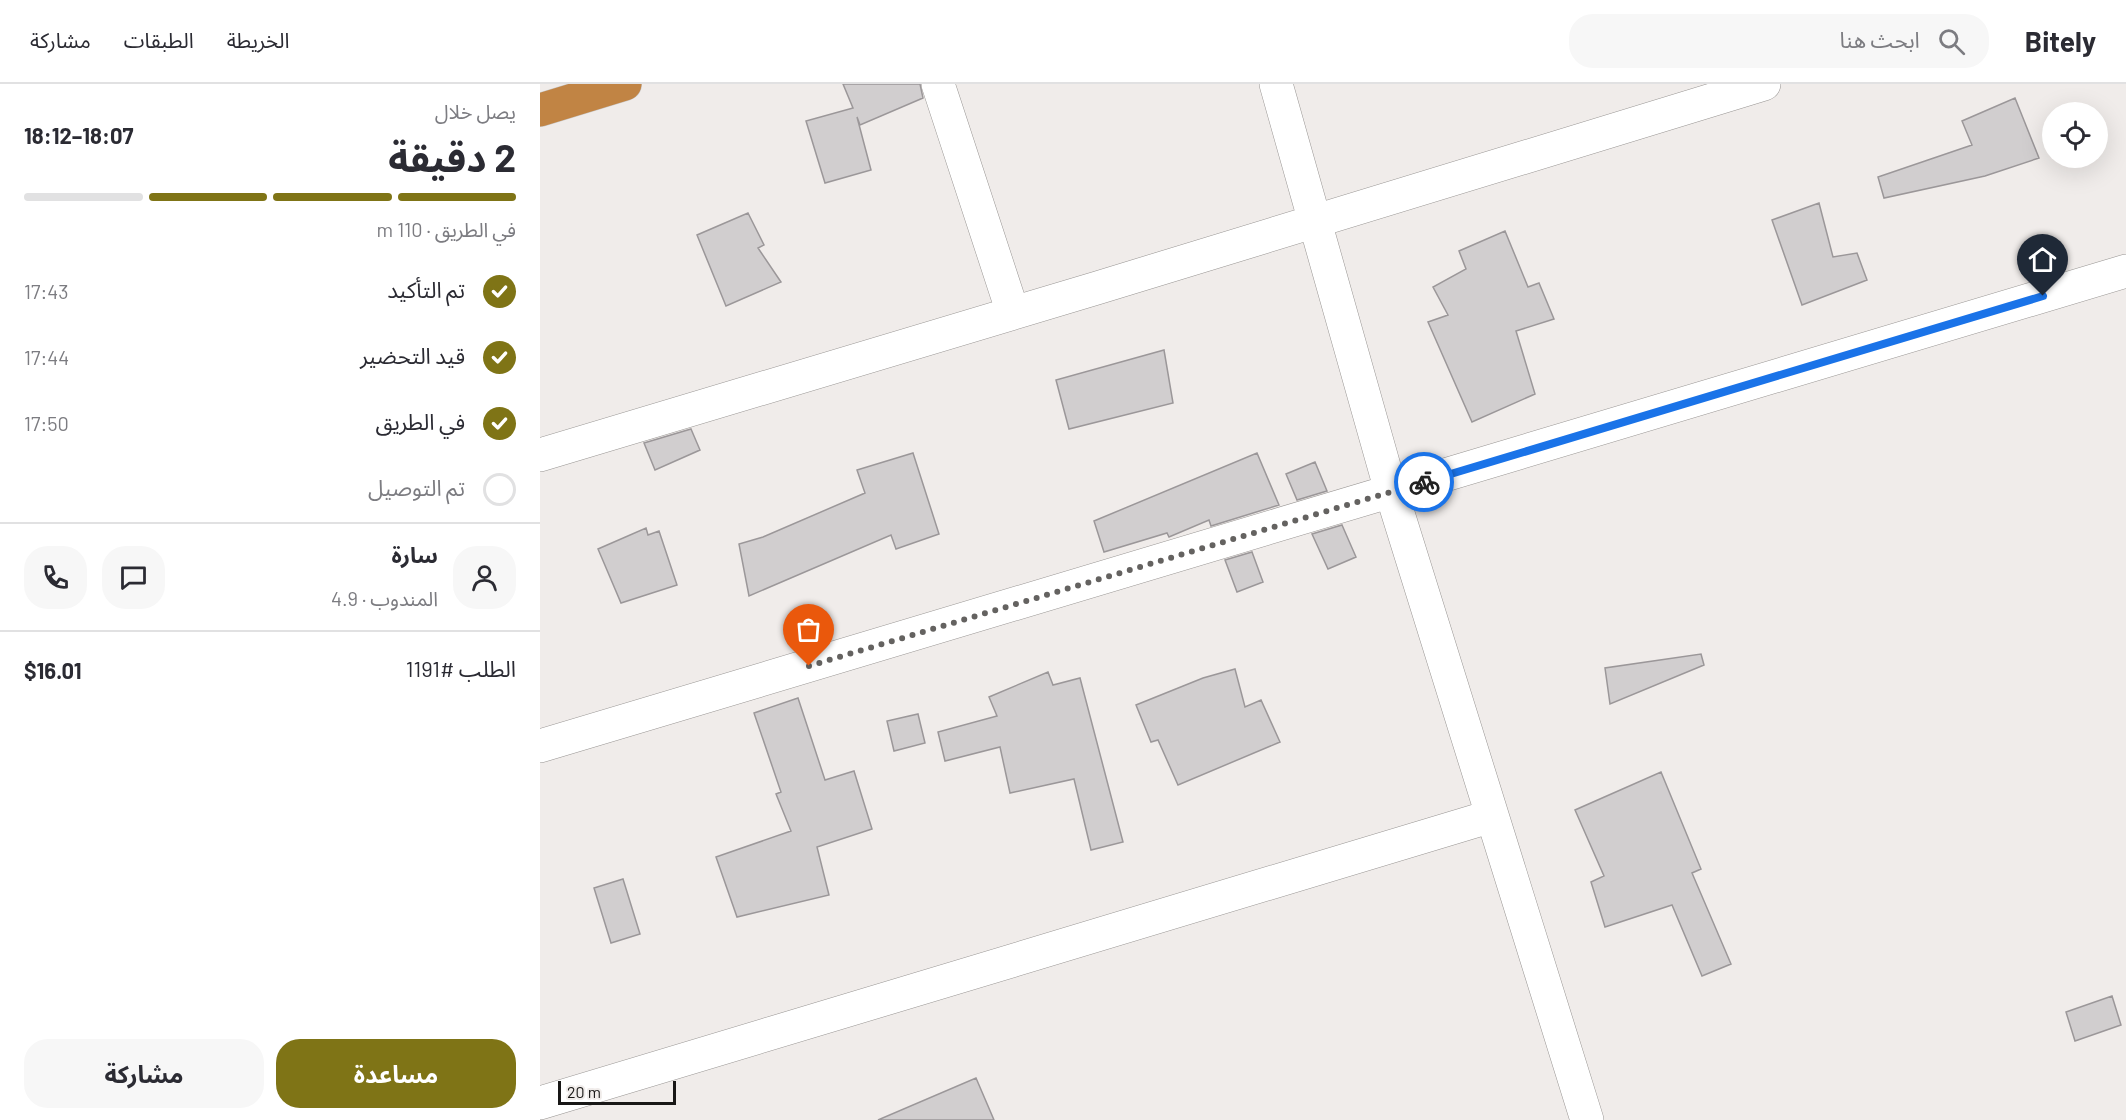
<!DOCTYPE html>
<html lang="ar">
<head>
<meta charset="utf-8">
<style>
	body { margin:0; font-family:Barlow,"Noto Sans Arabic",sans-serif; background:#f7f7f7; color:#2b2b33; direction:rtl; height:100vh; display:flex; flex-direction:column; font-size:22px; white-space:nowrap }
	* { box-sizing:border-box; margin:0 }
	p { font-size:20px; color:#7c7c81 }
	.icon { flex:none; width:33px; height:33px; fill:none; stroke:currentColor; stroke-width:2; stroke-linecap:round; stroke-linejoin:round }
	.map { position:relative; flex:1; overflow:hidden; direction:ltr }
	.sheet { display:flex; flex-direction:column; background:#fff; width:540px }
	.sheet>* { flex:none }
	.fabs { position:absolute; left:1502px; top:18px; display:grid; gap:12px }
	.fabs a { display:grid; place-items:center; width:66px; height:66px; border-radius:50%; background:#fff; box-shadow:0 6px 24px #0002; font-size:30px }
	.scale { position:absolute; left:18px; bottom:15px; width:118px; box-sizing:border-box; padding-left:6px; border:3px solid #181716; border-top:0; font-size:16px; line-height:21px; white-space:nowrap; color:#181716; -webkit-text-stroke:4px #f0ecea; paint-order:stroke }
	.pin { position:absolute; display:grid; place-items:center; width:51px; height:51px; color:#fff; margin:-62px -26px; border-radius:50% 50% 50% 0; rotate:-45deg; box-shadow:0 0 6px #0007 }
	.pin .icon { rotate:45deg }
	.courier { position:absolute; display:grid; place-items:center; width:60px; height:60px; margin:-30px; border:4px solid #1a73e8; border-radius:50%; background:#fff; color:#222; box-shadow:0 2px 8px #0007 }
	.summary em { font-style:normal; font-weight:700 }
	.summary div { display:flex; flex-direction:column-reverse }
	.summary { display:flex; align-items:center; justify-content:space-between; height:102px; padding:0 24px }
	h1 { font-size:39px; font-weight:700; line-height:45px }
	.bar { display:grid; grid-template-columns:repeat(4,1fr); gap:9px 6px; align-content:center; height:72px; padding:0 24px }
	.bar i { height:8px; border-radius:4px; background:#e1e1e2 }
	.bar .on { background:#7f7416 }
	.bar p { grid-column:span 4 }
	.line { display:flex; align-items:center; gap:15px; padding:0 24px; border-top:2px solid #e1e1e2 }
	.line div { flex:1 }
	.round { display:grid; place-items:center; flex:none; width:63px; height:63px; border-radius:24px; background:#f7f7f7 }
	ol { padding:0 24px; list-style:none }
	li { display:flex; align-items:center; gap:18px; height:66px }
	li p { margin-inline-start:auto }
	li .icon { padding:6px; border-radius:50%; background:#7f7416; color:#fff; stroke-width:4 }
	li:last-child { color:#7c7c81 }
	li i { width:33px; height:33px; border:3px solid #e1e1e2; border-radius:50% }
	.button { display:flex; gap:12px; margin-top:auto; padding:12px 24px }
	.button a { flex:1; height:69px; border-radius:24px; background:#7f7416; color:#fff; font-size:24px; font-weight:700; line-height:69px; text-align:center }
	.button a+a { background:#f7f7f7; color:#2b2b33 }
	header { display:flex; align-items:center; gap:36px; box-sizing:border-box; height:84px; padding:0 30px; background:#fff; border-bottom:2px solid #e1e1e2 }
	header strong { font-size:28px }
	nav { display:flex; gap:33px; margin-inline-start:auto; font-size:21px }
	.search { width:420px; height:54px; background:#f7f7f7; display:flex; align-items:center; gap:15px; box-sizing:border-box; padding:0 21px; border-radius:24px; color:#7c7c81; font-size:22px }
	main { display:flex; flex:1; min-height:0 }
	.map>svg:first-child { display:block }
	.building { fill:#d1cecf; stroke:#9b9799; stroke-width:1.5 }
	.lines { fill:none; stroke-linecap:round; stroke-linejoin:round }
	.minor-casing { stroke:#989593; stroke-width:34 }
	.highway-casing { stroke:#c8c7c7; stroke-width:34 }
	.minor { stroke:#fff; stroke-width:33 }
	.highway { stroke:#c18444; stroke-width:33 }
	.done { stroke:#646260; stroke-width:6; stroke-dasharray:0 10.8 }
	.route { stroke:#1a73e8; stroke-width:8 }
</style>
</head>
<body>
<header>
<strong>Bitely</strong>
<div class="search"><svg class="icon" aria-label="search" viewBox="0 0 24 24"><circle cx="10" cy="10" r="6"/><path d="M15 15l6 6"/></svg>ابحث هنا</div>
<nav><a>الخريطة</a><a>الطبقات</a><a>مشاركة</a></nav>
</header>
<main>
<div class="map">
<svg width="1586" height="1036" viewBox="0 0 1586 1036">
	<rect width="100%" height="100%" fill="#f0ecea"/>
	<path class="building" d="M 303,0 L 380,0 L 383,14 L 320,41 L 317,33 L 331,86 L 285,99 L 266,37 L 313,24 Z
		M 1475,14 L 1499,74 L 1445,92 L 1344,114 L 1338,93 L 1432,61 L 1422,37 Z
		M 1279,119 L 1293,173 L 1317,169 L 1327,196 L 1262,221 L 1232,136 Z
		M 208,129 L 224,161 L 218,164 L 241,198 L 186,222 L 157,151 Z
		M 965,147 L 988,203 L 999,199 L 1014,235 L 976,247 L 995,310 L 932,338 L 888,238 L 908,231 L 893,203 L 926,185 L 919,167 Z
		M 624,266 L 633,319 L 529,345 L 516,296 Z
		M 151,345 L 160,366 L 115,386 L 104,359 Z
		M 373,369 L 399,450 L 356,465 L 351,451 L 209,512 L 199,460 L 223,453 L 325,409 L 317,386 Z
		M 717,369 L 739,421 L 671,442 L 669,436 L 629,453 L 627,449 L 564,468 L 554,437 Z
		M 775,378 L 787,407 L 757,416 L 746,390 Z
		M 802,441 L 816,473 L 788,485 L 772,450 Z
		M 106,444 L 108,451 L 119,447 L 137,501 L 81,519 L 58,465 Z
		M 712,468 L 723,498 L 697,508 L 685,476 Z
		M 1161,570 L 1164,581 L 1070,620 L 1065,584 Z
		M 695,585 L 705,623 L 721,616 L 740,658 L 638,701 L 618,656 L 611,658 L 596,621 L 663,594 Z
		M 508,588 L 513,601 L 540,594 L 583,758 L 551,766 L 534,695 L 470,709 L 460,663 L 405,677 L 398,648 L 457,632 L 449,613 Z
		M 258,614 L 285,696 L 314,687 L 332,745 L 277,763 L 289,811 L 197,833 L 176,773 L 251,747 L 236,710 L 241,708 L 214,629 Z
		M 378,630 L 385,659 L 354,667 L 347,637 Z
		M 1121,688 L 1161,785 L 1152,789 L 1191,880 L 1162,892 L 1132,821 L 1065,843 L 1051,798 L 1064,792 L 1035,726 Z
		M 83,795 L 100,850 L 71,859 L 54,804 Z
		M 1572,912 L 1581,941 L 1535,957 L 1526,928 Z
		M 436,994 L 454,1036 L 338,1036 Z"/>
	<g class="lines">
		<defs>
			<path id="minor" d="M 398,0 L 473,229
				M 736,0 L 851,407 L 1047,1036
				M 0,371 L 557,204 L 1224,0
				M 0,662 L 1586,187
				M 0,1019 L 952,732"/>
			<path id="highway" d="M 0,26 L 85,0"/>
		</defs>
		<use href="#minor" class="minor-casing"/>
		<use href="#highway" class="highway-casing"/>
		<use href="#minor" class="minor"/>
		<use href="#highway" class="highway"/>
	</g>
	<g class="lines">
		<path class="done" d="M 269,582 L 884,398"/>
		<path class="route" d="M 884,398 L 1503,212"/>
	</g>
</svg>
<div class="fabs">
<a><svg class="icon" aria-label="locate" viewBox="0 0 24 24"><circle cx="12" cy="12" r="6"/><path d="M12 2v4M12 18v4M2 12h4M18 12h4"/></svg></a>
</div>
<div class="scale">20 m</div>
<div class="pin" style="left:269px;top:582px;background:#ea580c"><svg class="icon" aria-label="bag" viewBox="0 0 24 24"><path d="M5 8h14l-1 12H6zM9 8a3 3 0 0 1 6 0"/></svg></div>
<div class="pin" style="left:1503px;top:212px;background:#1f2937"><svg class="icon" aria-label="home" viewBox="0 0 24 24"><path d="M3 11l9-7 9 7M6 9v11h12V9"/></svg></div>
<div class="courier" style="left:884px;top:398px"><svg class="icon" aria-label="bike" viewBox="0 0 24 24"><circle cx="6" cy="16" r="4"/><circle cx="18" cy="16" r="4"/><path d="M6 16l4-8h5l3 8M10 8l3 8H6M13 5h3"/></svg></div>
</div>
<section class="sheet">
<div class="summary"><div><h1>2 دقيقة</h1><p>يصل خلال</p></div><em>18:07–18:12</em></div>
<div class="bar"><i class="on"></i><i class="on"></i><i class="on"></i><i></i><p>في الطريق · 110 m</p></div>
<ol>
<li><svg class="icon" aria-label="check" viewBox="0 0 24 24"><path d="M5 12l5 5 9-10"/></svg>تم التأكيد<p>17:43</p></li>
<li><svg class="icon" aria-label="check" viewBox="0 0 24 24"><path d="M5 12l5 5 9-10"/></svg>قيد التحضير<p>17:44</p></li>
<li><svg class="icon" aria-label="check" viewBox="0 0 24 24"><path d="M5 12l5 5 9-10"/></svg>في الطريق<p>17:50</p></li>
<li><i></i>تم التوصيل</li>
</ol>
<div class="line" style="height:108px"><a class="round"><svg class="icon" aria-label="person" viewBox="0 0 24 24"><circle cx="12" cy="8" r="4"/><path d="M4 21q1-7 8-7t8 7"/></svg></a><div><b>سارة</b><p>المندوب · 4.9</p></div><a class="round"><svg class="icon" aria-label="chat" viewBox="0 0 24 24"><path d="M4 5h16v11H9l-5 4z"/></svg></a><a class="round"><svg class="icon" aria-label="phone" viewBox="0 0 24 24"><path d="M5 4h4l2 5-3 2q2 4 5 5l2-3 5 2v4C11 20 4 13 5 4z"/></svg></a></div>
<div class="line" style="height:78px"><div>الطلب #1191</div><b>$16.01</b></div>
<div class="button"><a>مساعدة</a><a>مشاركة</a></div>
</section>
</main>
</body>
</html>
